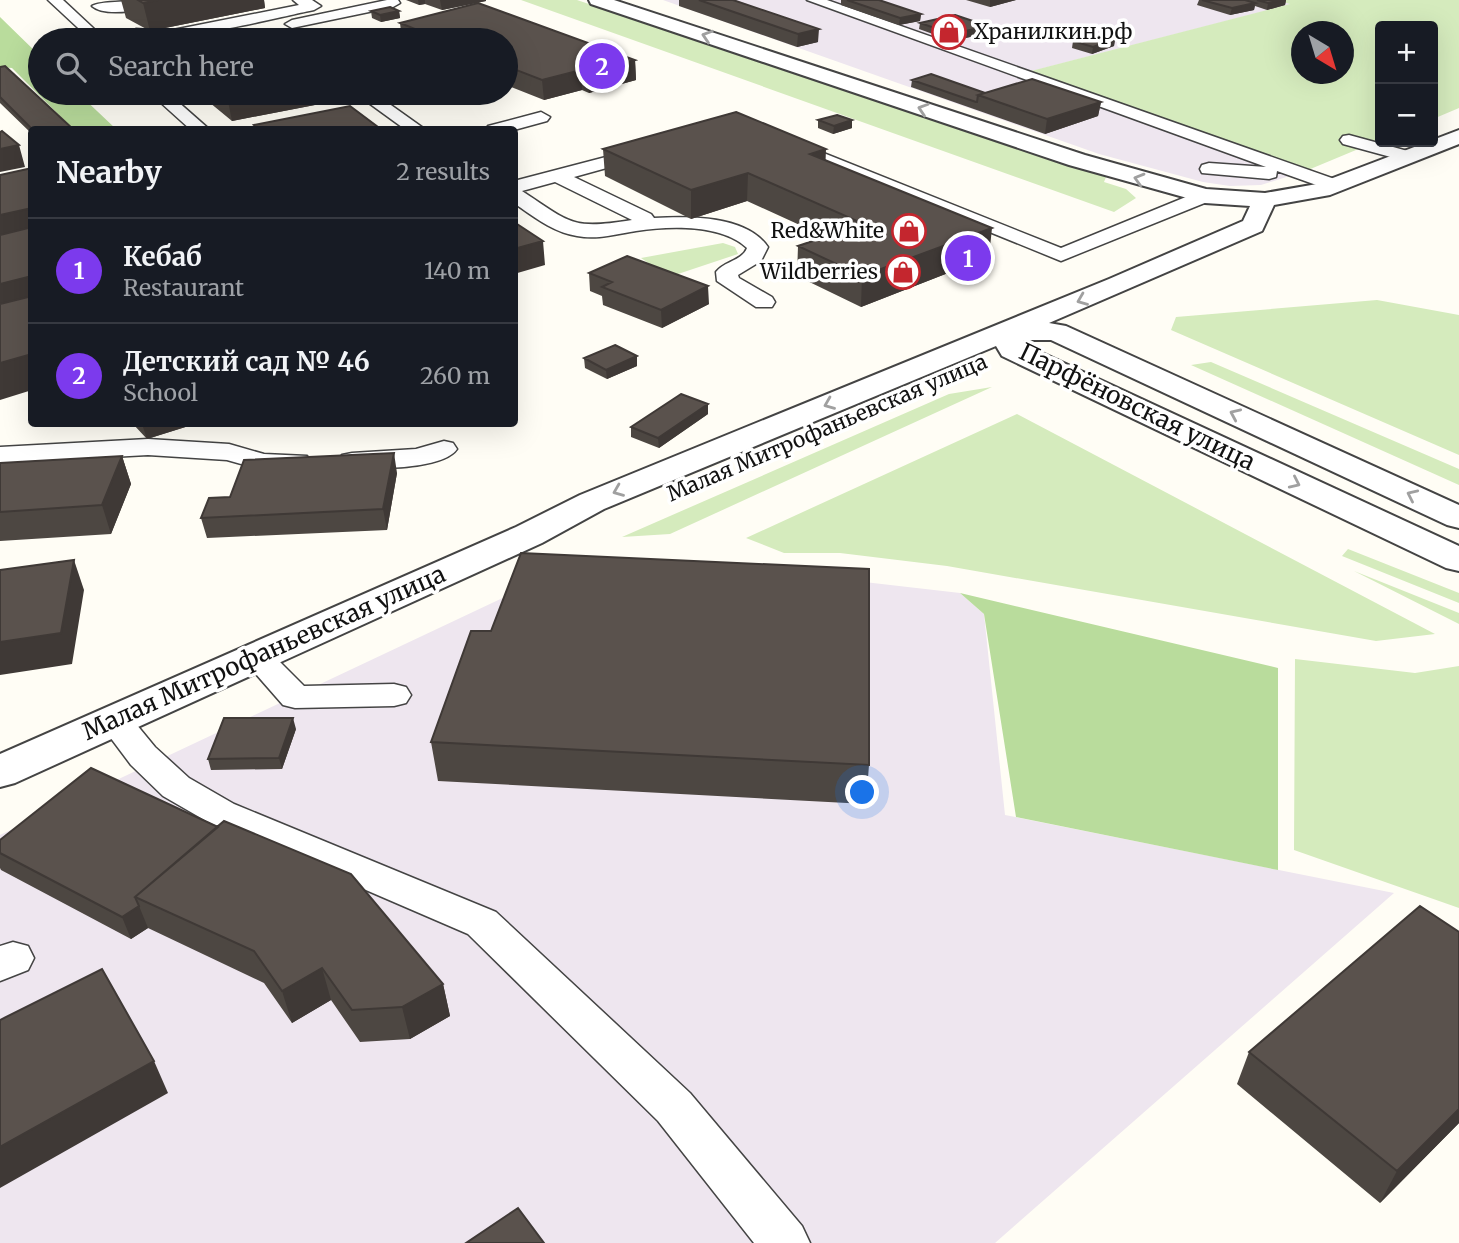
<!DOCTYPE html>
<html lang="en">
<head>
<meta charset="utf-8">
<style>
  :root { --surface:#171b24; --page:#20242c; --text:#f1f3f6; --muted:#9ea1a6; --line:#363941; --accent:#7c3aed }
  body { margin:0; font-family:Merriweather,serif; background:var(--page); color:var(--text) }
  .controls { position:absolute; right:21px; top:21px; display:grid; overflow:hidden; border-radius:7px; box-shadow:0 7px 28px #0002 }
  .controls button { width:63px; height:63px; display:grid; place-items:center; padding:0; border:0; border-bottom:2px solid var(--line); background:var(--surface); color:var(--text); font:35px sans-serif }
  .compass { position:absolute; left:1291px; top:21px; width:63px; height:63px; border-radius:50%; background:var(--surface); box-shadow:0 7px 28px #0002; rotate:142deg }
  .you { position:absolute; left:863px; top:793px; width:24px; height:24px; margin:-18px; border:5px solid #fff; border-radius:50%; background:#1a73e8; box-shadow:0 0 0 10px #1a73e833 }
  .badge { display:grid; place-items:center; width:46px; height:46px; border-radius:50%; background:var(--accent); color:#fff; font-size:23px; font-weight:700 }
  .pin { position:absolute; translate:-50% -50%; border:4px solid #fff; box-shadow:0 2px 7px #0006 }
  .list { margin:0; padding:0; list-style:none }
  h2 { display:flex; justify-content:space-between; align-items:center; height:91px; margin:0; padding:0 28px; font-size:30px }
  h2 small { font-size:23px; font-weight:400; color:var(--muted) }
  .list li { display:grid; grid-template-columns:46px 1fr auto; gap:21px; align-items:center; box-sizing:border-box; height:105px; padding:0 28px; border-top:2px solid var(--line) }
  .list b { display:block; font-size:26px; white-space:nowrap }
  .list p { margin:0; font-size:23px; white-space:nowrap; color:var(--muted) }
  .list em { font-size:23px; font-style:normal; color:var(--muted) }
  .icon { flex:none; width:38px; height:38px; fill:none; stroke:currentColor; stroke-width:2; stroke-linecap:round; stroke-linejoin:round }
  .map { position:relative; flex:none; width:1459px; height:1243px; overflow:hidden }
  .search { position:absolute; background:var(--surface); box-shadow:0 7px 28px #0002; left:28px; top:28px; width:490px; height:77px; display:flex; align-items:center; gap:18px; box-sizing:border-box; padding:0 24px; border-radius:38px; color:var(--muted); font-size:26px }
  .panel { position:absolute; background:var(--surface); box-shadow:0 7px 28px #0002; left:28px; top:126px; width:490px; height:301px; border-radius:7px }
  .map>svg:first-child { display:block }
</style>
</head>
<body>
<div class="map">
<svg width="1459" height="1243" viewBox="0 0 1459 1243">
  <rect width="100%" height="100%" fill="#fffdf5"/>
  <path fill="#eee6ef" d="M663 0H1278L1292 4 1032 71 1308 170 1261 185 1230 186 1203 182 1099 154Z
    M750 569 960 593 984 614 1005 815 1394 893 995 1243H0V835L513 593Z"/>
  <path fill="#d5ebbd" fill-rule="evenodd" d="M521 0H577L1106 177 1104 182 1126 189 1136 198 1114 212Z
    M1277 0H1459V108L1433 119V26H1380V140L1308 170 1031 71 1290 4ZM1302 32H1344V74H1302Z
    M723 243 735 247 738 254 669 277 641 258Z
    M1377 300 1459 315V455L1171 330 1176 317Z
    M1211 362 1459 469V485L1191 365Z
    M992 387 670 534 622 537 949 394Z
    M1017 414 1435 634 1376 641 947 566 840 553H784L746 538Z
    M1348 549 1459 593V603L1342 556Z
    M1354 571 1459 613V624Z
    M1295 659 1415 673 1459 666V908L1294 850Z"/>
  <path fill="#b9dc9c" d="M0 17 40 56V93H78L116 129H73L12 68 0 67Z
    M960 593 1278 668V870L1016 817 984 614Z"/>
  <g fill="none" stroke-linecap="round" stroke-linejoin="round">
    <g stroke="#444" stroke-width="3">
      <path id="service" d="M48 0H63L106 40H91Z
        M142 0H171L169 3C150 8 107 19 92 6 99 1 129 2 142 0Z
        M293 0H312L321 6 314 10C283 16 148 51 129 33L136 29 168 31 299 5Z
        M387 0H398L400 3 393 7 292 28 285 24 292 20Z
        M807 0H827L1343 182 1346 186 1336 192 1277 171 1276 177 1269 179 1202 173 1200 169 1202 165 1209 163 1266 167Z
        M150 93H168L210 130H191Z
        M355 93H374L426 130H406Z
        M541 112 550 117 547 121 514 130H486L488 126Z
        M1349 135 1415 153 1418 157 1409 162 1343 144 1340 140 1343 136Z
        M786 138 1061 248 1198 192H1212L1215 196 1212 200 1061 261 780 147 777 143Z
        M644 147 650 148 653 152 650 156 574 177 651 214 654 218C689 216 746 215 768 247L761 261 738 275 739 278 772 297 775 302 772 307H756L717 281 716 272C724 261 742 261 747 248 721 224 670 226 636 231 616 234 597 240 577 236 553 232 534 217 514 203V181ZM555 182 632 220C571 230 571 223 522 191Z
        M148 439 229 444 264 454 307 456 310 462 307 468 262 470 227 460 148 455 0 463V447Z
        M444 441 453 443 457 449C443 470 376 468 352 469L342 467 339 461 342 455 352 453 416 449Z
        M257 647 268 650 304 686 394 684 406 687 411 695 406 703 394 706 295 708 283 705 241 657 246 650Z
        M115 709 127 713 155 747 189 778 234 804 496 912 690 1093 802 1226 810 1243H754L658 1121 468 934 208 822 163 796 131 765 98 721 103 713Z
        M13 942 28 946 34 958 28 970 0 981V946Z"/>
    </g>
    <g stroke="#444" stroke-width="4">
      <path id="tertiary" d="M589 0H614L1085 155 1206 189 1265 193 1317 184 1459 130V144L1330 195 1274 205 1262 231 1049 323 1066 326 1459 505V528L1447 525 1051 340H1023L1025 345 1459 546V571L1446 568 1002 356 996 346 604 509 542 543 15 783 0 787V754L516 527 580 495 1109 279 1243 221 1250 206 1205 203 1069 165 591 4Z"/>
    </g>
    <use href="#service" fill="#fff" fill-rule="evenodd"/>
    <use href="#tertiary" fill="#fff" fill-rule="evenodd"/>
  </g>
  <path fill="#4d4742" d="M121 0H264L265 8 150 31 126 18Z
    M406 0H486V1L442 10 425 4 419 5Z
    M679 0H733L818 42 797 47 679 6Z
    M841 0H879L921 14 920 21 899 25 841 5Z
    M966 0H1016L990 7Z
    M1199 0H1286L1285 5 1267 10 1255 6 1254 10 1230 15 1197 5Z
    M371 11H399L400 18 381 22 372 18Z
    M400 23 635 60 636 80 589 93 582 90 544 100 506 85V40H402Z
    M920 23 988 26V33L952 41 919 29Z
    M1115 39 1114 46 1092 54 1072 48 1073 41Z
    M0 67 74 130H32V134L0 103Z
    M912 80 985 93 1101 102 1098 116 1045 134 911 87Z
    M198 93H318L320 104 232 121Z
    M818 120H852V128L833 134 818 128Z
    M603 149 826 160 989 257 861 307 797 276 798 246 826 237 747 201 691 219 605 176Z
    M589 273 709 304 662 328 603 305 602 296 590 291Z
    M637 356V366L607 379 585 368 584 358Z
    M708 414 659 448 631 437V427Z
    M133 424H195L147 439Z
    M122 456 131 484 111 534 0 541V463Z
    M397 473 387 530 207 538 201 518 230 497Z
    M296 729 282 769 211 770 208 759Z
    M431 742 869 765 866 804 438 781Z
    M0 840 443 984 450 1016 410 1039 360 1042 331 1000 292 1023 264 983 148 928 131 939 1 870 0 868Z
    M1249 1052 1459 1123 1380 1203 1237 1084Z"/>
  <path fill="#3f3936" d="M158 0H264L265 8 150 31 143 3Z
    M418 0H425V4L419 5Z
    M440 0H486V1L442 10Z
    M990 0H1016L990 7Z
    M1281 0H1286L1285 5 1267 10 1268 3Z
    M1255 3 1254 10 1230 15 1232 8Z
    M399 11 400 18 381 22 380 15Z
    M921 14 920 21 899 25 900 18Z
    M988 26V33L952 41V34Z
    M819 29 818 42 797 47 798 34Z
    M1115 39 1114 46 1092 54 1093 47Z
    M635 60 636 80 589 93 588 73Z
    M581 70 582 90 544 100 542 80Z
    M270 93H318L320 104 232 121 228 101Z
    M1101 102 1098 116 1045 134 1047 119Z
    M852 120V128L833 134 834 126Z
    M19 145 25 167 0 172V149Z
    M826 149 825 176 810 154Z
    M748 173 747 201 691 219V190Z
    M32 208V239L0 247V215Z
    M992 228 989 257 861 307 862 276Z
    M543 241 545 265 514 274V249Z
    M32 276V310L0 318V284Z
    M708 286 709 304 662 328 661 310Z
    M32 354V390L0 400V363Z
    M637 356V366L607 379 606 370Z
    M708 404V414L659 448 658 438Z
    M142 424H195L147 439Z
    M394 453 397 473 387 530 383 509Z
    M122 456 131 484 111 534 102 505Z
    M74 560 84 590 72 664 0 675V642Z
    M293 718 296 729 282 769 279 758Z
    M139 906 148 928 131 939 122 917Z
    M322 968 331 1000 292 1023 282 991Z
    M443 984 450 1016 410 1039 402 1007Z
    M154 1061 168 1093 0 1188V1147Z
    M1459 1109V1123L1380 1203 1397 1171Z"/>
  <path fill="#5a524d" stroke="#3f3936" stroke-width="2" d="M138 0H158L143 3Z
    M699 0H733L819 29 798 34Z
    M847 0H879L921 14 900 18Z
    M1202 0H1245L1255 3 1232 8Z
    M1257 0H1281L1268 3Z
    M478 3 635 60 588 73 581 70 542 80 506 66V40H442L400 23Z
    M390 7 399 11 380 15 371 11Z
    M955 15 988 26 952 34 920 23Z
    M1095 34 1115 39 1093 47 1073 41Z
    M5 66 74 130H33L0 97V67Z
    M931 74 985 93 978 95 977 102H976L912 80Z
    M1032 79 1101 102 1047 119 978 95Z
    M218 93H270L228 101Z
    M350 106 382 130H260L254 125Z
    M736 112 826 149 810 154 992 228 862 276 798 246 864 224 748 173 691 190 603 149Z
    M837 115 852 120 834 126 818 120Z
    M2 131 19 145 0 149V132Z
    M32 168V208L0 215V175Z
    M514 222 543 241 514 249Z
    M32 227V276L0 284V235Z
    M627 256 708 286 661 310 602 287 612 282 589 273Z
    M32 296V354L0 363V304Z
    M615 345 637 356 606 370 584 358Z
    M681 394 708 404 658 438 631 427Z
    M394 453 383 509 201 518 209 498 230 497 244 460Z
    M122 456 102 505 0 512V463Z
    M521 553 869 569V765L431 742 471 631H491Z
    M74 560 61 633 0 642V570Z
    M224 718H293L279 758 208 759Z
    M91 768 218 827 135 897 139 906 122 917 0 853V840Z
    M224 821 351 874 443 984 402 1007 352 1010 322 968 282 991 254 951 135 897Z
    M1420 906 1459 932V1109L1397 1171 1249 1052Z
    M102 969 154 1061 0 1147V1020Z
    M518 1208 544 1243H466Z"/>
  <defs><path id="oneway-chevron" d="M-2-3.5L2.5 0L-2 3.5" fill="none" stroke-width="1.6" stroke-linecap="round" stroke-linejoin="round" transform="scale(1.75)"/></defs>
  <g stroke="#a0a0a0">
    <use href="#oneway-chevron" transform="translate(707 36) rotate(-162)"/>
    <use href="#oneway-chevron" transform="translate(923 109) rotate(-162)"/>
    <use href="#oneway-chevron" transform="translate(1139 179) rotate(-164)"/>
    <use href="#oneway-chevron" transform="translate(1082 300) rotate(158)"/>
    <use href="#oneway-chevron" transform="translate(829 404) rotate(158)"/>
    <use href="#oneway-chevron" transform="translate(1235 414) rotate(-156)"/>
    <use href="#oneway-chevron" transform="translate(1295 483) rotate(25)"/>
    <use href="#oneway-chevron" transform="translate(618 491) rotate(158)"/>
    <use href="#oneway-chevron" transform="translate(1412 495) rotate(-155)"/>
  </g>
  <defs>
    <g id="shop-ring" transform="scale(1.75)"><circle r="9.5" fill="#fff" stroke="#c4262e" stroke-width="1.5"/><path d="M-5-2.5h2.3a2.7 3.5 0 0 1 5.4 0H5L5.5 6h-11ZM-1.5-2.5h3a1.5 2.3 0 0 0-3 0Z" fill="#c4262e"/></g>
  </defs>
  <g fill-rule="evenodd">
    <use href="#shop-ring" x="949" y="32"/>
    <use href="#shop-ring" x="909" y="231"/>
    <use href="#shop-ring" x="903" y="272"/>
  </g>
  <g text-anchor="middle" stroke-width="7" stroke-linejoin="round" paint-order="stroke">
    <g font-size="21" fill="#111" stroke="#fff" text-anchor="end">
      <text x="974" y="39" text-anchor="start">Хранилкин.рф</text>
      <text x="884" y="238">Red&amp;White</text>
      <text x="878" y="279">Wildberries</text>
    </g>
    <g font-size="21" fill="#111" stroke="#fff">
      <text transform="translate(827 428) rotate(-23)" y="7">Малая Митрофаньевская улица</text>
    </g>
    <g font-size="24" fill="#111" stroke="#fff">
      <text transform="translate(1137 407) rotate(26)" y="8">Парфёновская улица</text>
      <text transform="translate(264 653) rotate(-24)" y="8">Малая Митрофаньевская улица</text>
    </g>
  </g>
</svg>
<div class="controls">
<button>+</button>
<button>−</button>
</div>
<svg class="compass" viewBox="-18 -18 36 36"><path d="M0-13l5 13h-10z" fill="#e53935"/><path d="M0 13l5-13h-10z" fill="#9ea1a6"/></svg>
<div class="you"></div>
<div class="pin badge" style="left:968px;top:258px">1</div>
<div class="pin badge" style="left:602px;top:66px">2</div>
<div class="search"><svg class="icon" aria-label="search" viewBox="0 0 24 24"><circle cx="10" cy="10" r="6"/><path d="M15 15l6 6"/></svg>Search here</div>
<section class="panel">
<h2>Nearby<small>2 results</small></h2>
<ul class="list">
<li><span class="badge">1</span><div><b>Кебаб</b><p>Restaurant</p></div><em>140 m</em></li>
<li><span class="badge">2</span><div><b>Детский сад № 46</b><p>School</p></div><em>260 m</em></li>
</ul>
</section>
</div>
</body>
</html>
